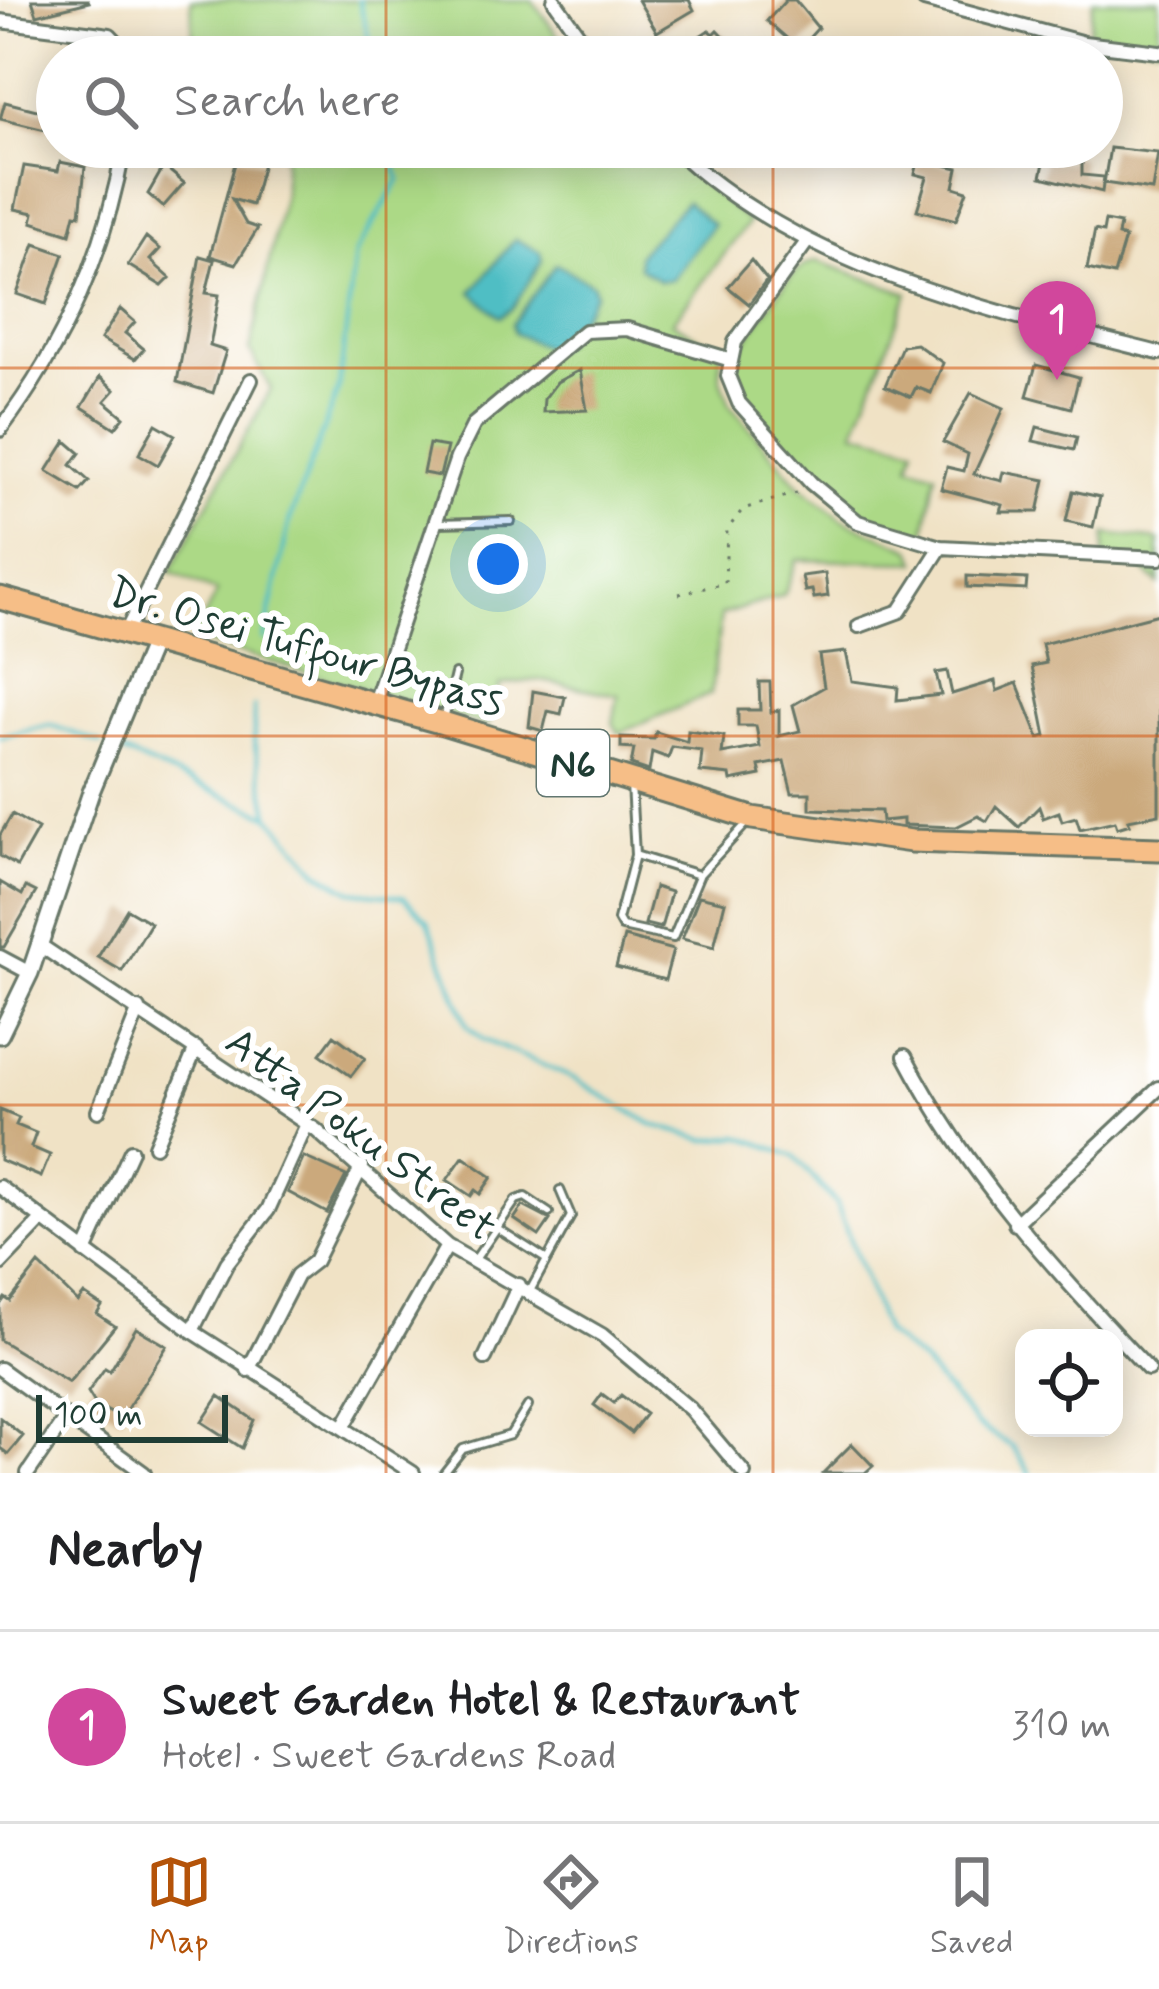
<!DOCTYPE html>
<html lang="en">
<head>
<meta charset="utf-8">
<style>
  :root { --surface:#fff; --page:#f2f2f2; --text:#202124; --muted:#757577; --line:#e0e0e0; --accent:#b45309 }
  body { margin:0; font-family:Mynerve,sans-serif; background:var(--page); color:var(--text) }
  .controls { position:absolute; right:36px; bottom:36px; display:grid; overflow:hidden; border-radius:24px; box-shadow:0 6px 30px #0003 }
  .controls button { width:108px; height:108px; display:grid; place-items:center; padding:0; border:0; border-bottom:3px solid var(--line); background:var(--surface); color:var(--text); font:60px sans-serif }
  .scale { position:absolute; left:36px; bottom:30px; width:192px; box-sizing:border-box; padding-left:12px; border:6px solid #1f3d34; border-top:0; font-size:33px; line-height:42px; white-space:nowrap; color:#1f3d34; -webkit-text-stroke:9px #fff; paint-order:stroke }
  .you { position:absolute; left:498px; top:564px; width:42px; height:42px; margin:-30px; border:9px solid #fff; border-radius:50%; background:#1a73e8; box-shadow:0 0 0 18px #1a73e833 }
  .badge { display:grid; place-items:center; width:78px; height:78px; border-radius:50%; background:var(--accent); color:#fff; font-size:39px; font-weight:700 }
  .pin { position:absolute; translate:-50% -99px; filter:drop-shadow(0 3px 6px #0008) }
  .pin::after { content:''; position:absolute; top:63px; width:42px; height:36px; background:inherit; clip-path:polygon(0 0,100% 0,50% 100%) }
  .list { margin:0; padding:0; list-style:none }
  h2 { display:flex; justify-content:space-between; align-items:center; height:156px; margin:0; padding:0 48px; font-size:51px }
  h2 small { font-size:39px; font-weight:400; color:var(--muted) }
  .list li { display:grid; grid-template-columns:78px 1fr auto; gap:36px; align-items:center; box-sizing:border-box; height:192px; padding:0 48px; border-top:3px solid var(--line) }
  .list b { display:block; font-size:45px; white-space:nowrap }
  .list p { margin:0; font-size:39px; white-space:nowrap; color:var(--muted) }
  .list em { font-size:39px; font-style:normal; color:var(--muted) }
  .icon { flex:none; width:66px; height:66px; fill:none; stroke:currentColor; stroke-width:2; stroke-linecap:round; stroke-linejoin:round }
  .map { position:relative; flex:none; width:1159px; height:1473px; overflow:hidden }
  .search { position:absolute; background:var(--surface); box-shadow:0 6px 30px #0003; left:36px; right:36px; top:36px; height:132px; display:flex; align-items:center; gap:30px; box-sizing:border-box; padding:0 42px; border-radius:66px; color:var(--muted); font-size:45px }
  .sheet { height:348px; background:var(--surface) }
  nav { display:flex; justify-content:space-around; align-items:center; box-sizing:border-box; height:168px; border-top:3px solid var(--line); background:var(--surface); font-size:33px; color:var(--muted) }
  nav a { display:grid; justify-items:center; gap:6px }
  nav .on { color:var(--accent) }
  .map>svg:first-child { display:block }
</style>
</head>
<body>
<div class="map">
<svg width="1159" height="1473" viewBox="0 0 1159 1473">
  <rect width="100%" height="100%" fill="#fff"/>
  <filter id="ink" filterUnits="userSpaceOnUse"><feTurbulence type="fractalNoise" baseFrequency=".00833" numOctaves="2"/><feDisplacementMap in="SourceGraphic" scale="24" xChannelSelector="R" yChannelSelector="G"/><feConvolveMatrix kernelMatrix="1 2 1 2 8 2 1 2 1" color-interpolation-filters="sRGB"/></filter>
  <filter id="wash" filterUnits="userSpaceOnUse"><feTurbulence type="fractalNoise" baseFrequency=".004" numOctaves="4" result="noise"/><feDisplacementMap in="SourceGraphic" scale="48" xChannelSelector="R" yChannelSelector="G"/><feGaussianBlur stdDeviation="2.7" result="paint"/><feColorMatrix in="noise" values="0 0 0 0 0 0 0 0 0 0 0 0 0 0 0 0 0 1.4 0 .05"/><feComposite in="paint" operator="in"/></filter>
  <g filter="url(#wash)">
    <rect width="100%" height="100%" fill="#f0e2c5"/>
    <path fill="#acd986" stroke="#668b5d" stroke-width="3" d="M191 0H532L573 57H194Z
      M1093 0H1159V46L1089 35Z
      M284 147H660L749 222 672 322 721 349 720 376 730 405 799 485 843 520 912 549 917 562 797 560 784 595 721 615 711 694 619 733 613 723 618 695 537 680 500 685 488 726 193 639 217 592 170 572 271 389 250 351 284 193Z
      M817 261 908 293 855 431 915 447 910 465 936 473 924 538C906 532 879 528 863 517 833 495 744 419 734 386 727 362 753 330 766 311 778 294 795 264 817 261Z
      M1106 534 1159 540V584L1135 563H1103Z"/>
    <path fill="#50bec4" stroke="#387e7c" stroke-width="3" d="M686 201 713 225 672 279 660 281 639 267 638 255Z
      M515 239 540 252 542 260 513 308 500 317 472 292Z
      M556 264 593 285 595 294 563 343 551 350 514 333 512 324Z"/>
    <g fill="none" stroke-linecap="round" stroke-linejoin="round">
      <path stroke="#50bec4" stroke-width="4.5" d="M359 0 374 57
        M264 640 290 519 339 387 355 254 400 179 388 147
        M254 707V742L269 813
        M0 737 50 725 101 743
        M124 753 270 816 320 873 351 891 404 897 428 921 467 1026 482 1039 575 1079 653 1125 707 1140 740 1136 794 1156 837 1205 885 1333 923 1363 977 1425 1013 1447 1030 1473"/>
    </g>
    <g id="blocks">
      <path fill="#cba97b" d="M32 0H88L89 2 37 15Z
        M638 0H689L694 10 657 32Z
        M786 0H795L818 28 799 49 767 21Z
        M709 30 714 34 718 30 739 52 734 57H681L692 46 689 43Z
        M5 102 49 113 45 130 0 119Z
        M1110 148 1158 153 1152 190 1104 183Z
        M237 156 263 163 252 205 232 199 246 224 258 228 236 264 210 256Z
        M1071 156 1082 159V175L1104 177 1102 192 1041 177 1045 158 1069 163Z
        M919 159 958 168 954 187 967 191 956 220 917 210 927 177 915 174Z
        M60 162 85 167 80 215 75 214 70 234 32 222 34 213 15 209 24 166 58 171Z
        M164 166 184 183 163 207 148 194Z
        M1105 221 1120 224 1118 236 1125 238 1114 275 1087 269 1095 230 1103 232Z
        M146 237 160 249 150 260 170 278 162 286 128 265Z
        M35 244 64 254 46 304 17 294Z
        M200 256 214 260 206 293 219 295 210 346 226 351 213 393 177 382Z
        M751 260 767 280 749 304 728 287Z
        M120 309 135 322 125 333 144 349 135 359 101 339Z
        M916 344 943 363 931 393 916 387 911 397 885 386 902 346Z
        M1036 365 1079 377 1071 408 1027 396Z
        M580 370 587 410 543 412 544 399 557 382Z
        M100 377 115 390 105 401 124 417 115 428 82 407Z
        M971 393 1004 408 974 474 1002 481 1004 472 1045 480 1038 512H1001L1003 505 941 489 947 467 964 471 968 454 943 442Z
        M156 424 175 435 158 465 139 454Z
        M1037 427 1077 437 1074 450 1033 441Z
        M66 441 80 453 71 465 89 481 80 491 47 471Z
        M429 444 447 447 440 476 423 473Z
        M1073 491 1100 497 1093 527 1066 521Z
        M825 573 828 596 814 598 812 590 805 591 802 576Z
        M967 576 1027 579 1026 590 967 587Z
        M1159 614V814L1128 820 1130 824 1117 828 1115 821 1080 829 1076 817 1062 821 1059 812 1043 818 1039 807 1019 827 996 806 987 821 978 816 956 827 903 825V819L882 821 881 811 810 809V793H792L784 761 759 766 761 775 731 781 730 775 700 772 702 751 672 747 668 758 652 752 649 771 631 765 634 749 621 748V738L654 739 656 732 687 742 688 731 724 736 722 754 760 747 756 726H738V710H760L759 682H770L771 712 779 710V736L800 731 793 705 824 687 819 655 846 652 852 681 898 687 897 700 941 695 936 673 947 671 952 694 995 681 997 691 1017 683 1039 738 1046 736 1032 666 1046 663 1042 644Z
        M533 691 565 697 561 714 548 711 543 731 529 727Z
        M12 814 38 829 17 866 0 856V835Z
        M0 882 22 895 26 887 36 892 4 947H0Z
        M655 887 671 892 661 928 645 924Z
        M699 896 725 902 714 947 682 939Z
        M127 909 151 923 122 971 98 957Z
        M624 937 673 950 665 980 616 967Z
        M334 1035 365 1058 351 1076 320 1054Z
        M0 1110 19 1118 16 1125 36 1133 31 1147 50 1155 41 1177 0 1160Z
        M304 1157 346 1176 327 1213 288 1192Z
        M463 1157 492 1177 480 1194 475 1190 471 1196 447 1180Z
        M523 1206 550 1220 539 1236 514 1219Z
        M39 1264 78 1302 84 1294 102 1306 97 1314 115 1326 69 1382 0 1340V1305L5 1298 10 1301Z
        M136 1328 167 1346 121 1418 96 1405 88 1392 105 1368 110 1371Z
        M602 1394 614 1403 621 1395 646 1414 631 1433 594 1405Z
        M219 1396 254 1420 242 1448 202 1422Z
        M0 1418 23 1436 8 1454 0 1448Z
        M852 1444 873 1466 865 1473H823Z"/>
    </g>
  </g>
  <g filter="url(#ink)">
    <use href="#blocks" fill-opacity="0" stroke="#687767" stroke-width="3"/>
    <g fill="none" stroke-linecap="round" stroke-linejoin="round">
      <g stroke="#687767" stroke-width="12">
        <path id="service" d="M438 523 511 521
          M444 719 455 674
          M631 784 635 855 699 875 747 823
          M635 855 618 920 622 927 673 938 699 876
          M497 1228 547 1260
          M474 1261 516 1200 525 1197 549 1213
          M530 1291 571 1216 560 1190
          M444 1473 463 1449 510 1435 528 1406"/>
      </g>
      <g stroke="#687767" stroke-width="18">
        <path id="minor" d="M554 0 594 57
          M924 0 1084 43 1159 52
          M0 21 110 35 131 57
          M673 147C802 270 991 311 1159 353
          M806 243 735 342 728 376 739 403 811 483 858 522 941 547 1159 558
          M0 430C65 344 105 253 124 147
          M859 626 900 611 941 547
          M126 632 251 380
          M374 705 457 458 474 424 585 331 627 329 728 359
          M41 946 316 1130 447 1246 602 1335 690 1409 744 1473
          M0 957 30 973
          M905 1056C968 1176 1056 1272 1148 1369
          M98 1111 139 1009
          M155 1146 196 1048
          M0 1187 192 1331 413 1473
          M1015 1224 1159 1088
          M85 1252 131 1151
          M0 1264 42 1220
          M192 1331 227 1263 268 1210 307 1124
          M485 1358 519 1285
          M0 1369 144 1473
          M248 1370 297 1275 315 1261 362 1166
          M344 1426 447 1246
          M28 1473 65 1419"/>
      </g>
      <g stroke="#687767" stroke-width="21">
        <path id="tertiary" d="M0 1035 30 973 91 792 154 640"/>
      </g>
      <g stroke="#687767" stroke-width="27">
        <path id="trunk" d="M0 598 443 723 752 818 911 841 1159 849"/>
      </g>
      <path stroke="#687767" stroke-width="3" stroke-dasharray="3 9" stroke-linecap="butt" d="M679 594 725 583 727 530 743 509 800 492"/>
      <use href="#service" stroke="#fff" stroke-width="6"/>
      <use href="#minor" stroke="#fff" stroke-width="12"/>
      <use href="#tertiary" stroke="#fff" stroke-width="15"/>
      <use href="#trunk" stroke="#f6be87" stroke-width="21"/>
    </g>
  </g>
  <path fill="none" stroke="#d45610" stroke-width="3" stroke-opacity="0.55" d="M386 0V57M773 0V57M386 147V1473M773 147V1473M0 368H1159M0 736H1159M0 1105H1159"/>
  <g text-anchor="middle" stroke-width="12" stroke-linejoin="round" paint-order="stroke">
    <rect fill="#fff" stroke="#627771" stroke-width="3" x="537" y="730" width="72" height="66" rx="9"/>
    <g font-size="39" font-weight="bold" fill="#1f3d34">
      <text x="573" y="777">N6</text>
    </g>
    <g font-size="42" fill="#1f3d34" stroke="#fff">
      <text transform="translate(307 645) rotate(16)" y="15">Dr. Osei Tuffour Bypass</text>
      <text transform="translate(362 1133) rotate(37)" y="15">Atta Poku Street</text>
    </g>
  </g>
</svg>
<div class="controls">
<button><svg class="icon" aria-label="locate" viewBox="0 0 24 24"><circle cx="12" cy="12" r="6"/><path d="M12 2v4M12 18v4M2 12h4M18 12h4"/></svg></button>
</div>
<div class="scale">100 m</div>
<div class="you"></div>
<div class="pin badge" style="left:1057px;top:380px;background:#d1479c">1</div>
<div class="search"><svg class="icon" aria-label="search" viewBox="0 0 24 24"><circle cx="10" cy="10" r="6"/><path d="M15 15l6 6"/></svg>Search here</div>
</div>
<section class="sheet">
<h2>Nearby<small></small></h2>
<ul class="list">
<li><span class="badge" style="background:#d1479c">1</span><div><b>Sweet Garden Hotel &amp; Restaurant</b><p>Hotel · Sweet Gardens Road</p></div><em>310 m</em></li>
</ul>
</section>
<nav>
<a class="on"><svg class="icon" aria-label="map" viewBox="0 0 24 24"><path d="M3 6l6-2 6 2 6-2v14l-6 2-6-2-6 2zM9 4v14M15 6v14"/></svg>Map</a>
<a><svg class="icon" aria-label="directions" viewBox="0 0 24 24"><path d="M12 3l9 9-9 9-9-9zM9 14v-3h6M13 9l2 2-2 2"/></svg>Directions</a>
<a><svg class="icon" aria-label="saved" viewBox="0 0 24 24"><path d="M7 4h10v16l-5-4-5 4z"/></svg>Saved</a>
</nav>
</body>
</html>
